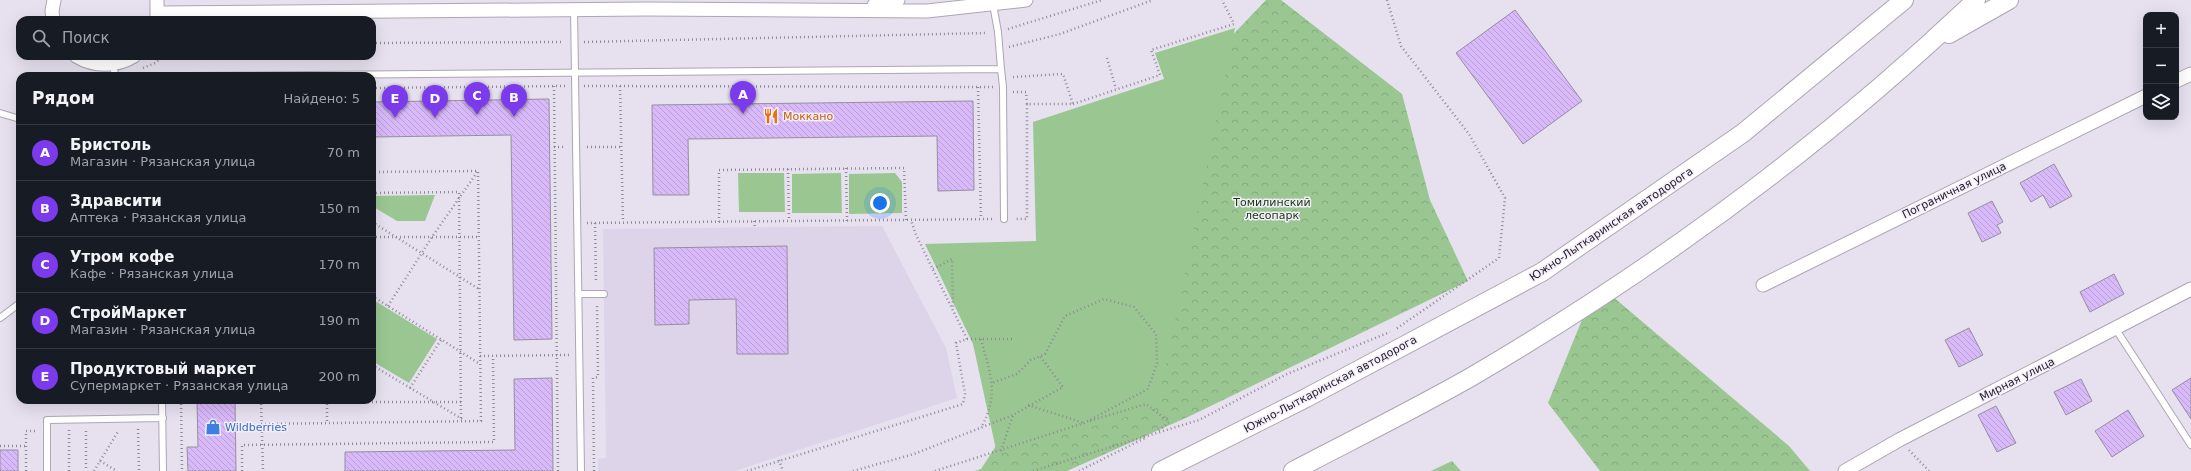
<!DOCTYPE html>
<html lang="ru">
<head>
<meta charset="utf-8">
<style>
  :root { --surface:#171b24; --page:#20242c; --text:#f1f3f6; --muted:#9ea1a6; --line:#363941; --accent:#7c3aed }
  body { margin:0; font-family:"DejaVu Sans",sans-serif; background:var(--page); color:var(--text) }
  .controls { position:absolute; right:12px; top:12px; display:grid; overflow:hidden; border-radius:8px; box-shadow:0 4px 16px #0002 }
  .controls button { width:36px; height:36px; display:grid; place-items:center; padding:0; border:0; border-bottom:1px solid var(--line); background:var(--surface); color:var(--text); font:20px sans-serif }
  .you { position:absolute; left:880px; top:203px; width:14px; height:14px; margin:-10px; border:3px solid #fff; border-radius:50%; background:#1a73e8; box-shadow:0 0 0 6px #1a73e833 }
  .badge { display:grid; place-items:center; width:26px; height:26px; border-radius:50%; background:var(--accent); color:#fff; font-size:13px; font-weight:700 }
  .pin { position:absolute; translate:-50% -33px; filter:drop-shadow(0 1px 2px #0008) }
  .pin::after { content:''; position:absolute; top:21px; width:14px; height:12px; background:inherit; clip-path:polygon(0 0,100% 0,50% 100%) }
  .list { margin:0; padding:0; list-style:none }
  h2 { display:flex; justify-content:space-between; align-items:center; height:52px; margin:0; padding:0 16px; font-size:17px }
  h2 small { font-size:13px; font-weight:400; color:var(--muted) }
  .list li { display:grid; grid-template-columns:26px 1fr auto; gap:12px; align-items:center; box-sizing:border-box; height:56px; padding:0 16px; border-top:1px solid var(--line) }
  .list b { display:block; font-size:15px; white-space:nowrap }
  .list p { margin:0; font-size:13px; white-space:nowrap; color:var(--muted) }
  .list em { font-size:13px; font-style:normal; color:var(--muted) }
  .icon { flex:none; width:22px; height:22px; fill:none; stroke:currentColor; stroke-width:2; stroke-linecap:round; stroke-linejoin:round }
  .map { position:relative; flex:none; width:2191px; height:471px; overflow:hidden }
  .search { position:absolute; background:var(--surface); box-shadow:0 4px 16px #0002; left:16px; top:16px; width:360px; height:44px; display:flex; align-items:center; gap:10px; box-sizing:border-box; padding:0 14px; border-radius:12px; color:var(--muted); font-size:15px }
  .panel { position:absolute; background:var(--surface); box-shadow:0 4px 16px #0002; left:16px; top:72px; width:360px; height:332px; border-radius:12px }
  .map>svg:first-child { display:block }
</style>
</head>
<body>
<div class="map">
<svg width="2191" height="471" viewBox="0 0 2191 471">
  <defs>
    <pattern id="forest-crowns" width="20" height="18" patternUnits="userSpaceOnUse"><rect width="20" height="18" fill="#9ac791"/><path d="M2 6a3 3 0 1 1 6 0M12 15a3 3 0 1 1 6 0" fill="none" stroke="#84aa7d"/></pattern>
    <pattern id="building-back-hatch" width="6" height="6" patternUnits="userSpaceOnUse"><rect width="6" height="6" fill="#d8b9fa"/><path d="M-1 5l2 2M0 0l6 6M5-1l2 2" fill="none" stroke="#b99fd6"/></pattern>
  </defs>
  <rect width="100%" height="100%" fill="#e6e0ef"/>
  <path fill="#ded4ea" d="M882 226 946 348 957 398 735 471H598V459L606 458 603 229Z"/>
  <path fill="url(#forest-crowns)" d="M1266 0H1281L1402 94 1430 200 1468 281 1190 416 1067 471H975L981 469 1051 360 1184 86Z
    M1612 296 1789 446 1810 471H1600L1548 403 1586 310Z
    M1452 461 1461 471H1431Z"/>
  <path fill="#9ac791" d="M1235 28 1157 408 997 454 973 344 925 244 1036 241 1033 122 1164 79 1155 53Z
    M738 173H784L785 212H739Z
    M841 173 842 213H792V174Z
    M895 173 902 182V213L849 214V174Z
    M435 195 425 221H397L372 206V196Z
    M372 299 437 339 409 383 372 361Z"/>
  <path fill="url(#building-back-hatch)" stroke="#958f9d" d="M1515 10 1582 101 1523 144 1456 53Z
    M549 99 552 339 514 340 511 135 372 137V102Z
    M973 101 974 190 938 191 937 136 688 139 689 195H653L652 105Z
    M2054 164 2072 196 2050 208 2043 195 2031 202 2020 183Z
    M1992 201 2003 222 1997 225 2001 233 1982 242 1968 213Z
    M787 246 788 354H737L736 299 689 300V324L655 325 654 248Z
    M2114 274 2124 294 2090 312 2080 292Z
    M1969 328 1983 355 1959 367 1945 340Z
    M552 378 553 471H345V452L515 450 514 379Z
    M2191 378V419L2172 390Z
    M2081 379 2092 401 2066 415 2054 392Z
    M197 400H235L236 471H188L187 447H198Z
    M1996 406 2016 443 1997 452 1978 415Z
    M2128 410 2144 436 2112 457 2095 431Z
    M0 450H18V471H0Z"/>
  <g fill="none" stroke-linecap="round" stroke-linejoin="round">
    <g stroke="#aca6b4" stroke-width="8">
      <path id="service" d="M993 4 998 32 1001 69
        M574 9 581 471
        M112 65 116 76
        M186 76 1001 69 1003 87 1004 219
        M0 113 20 119
        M578 294H604
        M0 318 20 303
        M2115 328 2191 445
        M162 400 163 471
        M47 471V420L163 418"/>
    </g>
    <g stroke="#aca6b4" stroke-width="15">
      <path id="minor" d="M157 0V20
        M874 5 898 0
        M158 13 647 9 927 11 1026 0
        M53 20 52 11 54 0
        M76 56C94 67 116 67 134 56
        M2176 81 2191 74
        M1763 285 2146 96
        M1845 471 1899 440 2191 289"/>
    </g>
    <g stroke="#aca6b4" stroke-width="20">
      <path id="secondary" d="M1949 34 2009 0
        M1161 471 1306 398 1542 272 1743 133 1904 0
        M1293 471C1352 440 1413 410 1471 377 1652 271 1824 145 1976 0"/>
    </g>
    <path stroke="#8f8b95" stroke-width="2.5" stroke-dasharray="1 3" stroke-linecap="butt" d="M1387 0 1401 46 1469 134 1505 198 1499 258 1396 329
      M1008 29 1102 0
      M584 42 987 33
      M372 43 563 42
      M1009 47 1060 34 1153 0
      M1107 58 1116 89
      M143 68 155 63 164 56
      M1013 77 1063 74 1073 104H1027V219H1015
      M554 86 558 471
      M584 86 993 87
      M620 86 623 222
      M978 87 981 219
      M372 88 565 86
      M1013 92H1026L1027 104
      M1073 104 1160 75 1151 50 1234 24 1222 0
      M554 147H566
      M587 147H621
      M846 168 847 221
      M788 169 789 221
      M372 193 459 192 461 418
      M754 221 755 227
      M372 222 479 289
      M719 222V170L904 168 906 220
      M587 223 994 219
      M595 223 596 283
      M372 237H479
      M933 269 952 259 953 309
      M372 296 480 364
      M388 306 432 237 478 171
      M967 339H1013
      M981 339C990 374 1000 393 981 428
      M480 356 570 355
      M372 365 462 419
      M410 388 441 340
      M181 400 182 471
      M261 400 263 471
      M282 400V402H461
      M327 400V423
      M1028 405 1084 423
      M1090 421 1146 404 1169 422 1157 432
      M261 424 481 421 478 171 372 172
      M138 429 139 471
      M69 430V471
      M86 431V471
      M0 446H26
      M1909 450 1929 471
      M1001 451 1013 415 1063 387 1040 356
      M779 460 783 471
      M100 461 117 471
      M26 471V431H38
      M94 471 119 430
      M242 471V445L494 442 493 356
      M594 471 593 378 598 377 597 304
      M747 471 963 404 965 394 956 343 967 339 916 235 911 220
      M853 471 914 454 1013 415
      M935 471 1084 423 1148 389 1157 363 1156 334 1134 307 1104 299 1065 316 1045 354 1031 360 1017 374 992 383
      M1033 471 1199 420 1287 374 1390 332
      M1079 471 1147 437"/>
    <use href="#service" stroke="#fff" stroke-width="6"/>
    <use href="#minor" stroke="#fff" stroke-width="13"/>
    <use href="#secondary" stroke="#fff" stroke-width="18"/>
  </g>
  <defs>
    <g id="restaurant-bare" transform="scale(1.2)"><path d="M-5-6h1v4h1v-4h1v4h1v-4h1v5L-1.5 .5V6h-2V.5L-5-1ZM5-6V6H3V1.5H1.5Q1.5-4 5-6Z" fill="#e8710a" stroke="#f4edfc" stroke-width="2.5" paint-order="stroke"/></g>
    <g id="shop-bare" transform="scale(1.2)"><path d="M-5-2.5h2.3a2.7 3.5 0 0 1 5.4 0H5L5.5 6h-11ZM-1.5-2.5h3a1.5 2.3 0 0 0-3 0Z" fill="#3f7fe0" stroke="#f4edfc" stroke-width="2.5" paint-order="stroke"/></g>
  </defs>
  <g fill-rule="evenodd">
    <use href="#restaurant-bare" x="771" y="116"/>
    <use href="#shop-bare" x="213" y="427"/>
  </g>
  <g text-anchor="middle" stroke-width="3" stroke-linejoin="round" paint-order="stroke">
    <g font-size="11" fill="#c56008" stroke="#f4edfc" text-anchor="start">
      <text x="783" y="120">Моккано</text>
    </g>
    <g font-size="11" fill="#201e23" stroke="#f4edfc">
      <text transform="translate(1954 190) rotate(-26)" y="4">Пограничная улица</text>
      <text transform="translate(1611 224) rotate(-34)" y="4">Южно-Лыткаринская автодорога</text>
      <text transform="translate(2017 379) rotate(-27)" y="4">Мирная улица</text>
      <text transform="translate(1330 384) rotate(-28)" y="4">Южно-Лыткаринская автодорога</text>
    </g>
    <g font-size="11" fill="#103806" stroke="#f4edfc">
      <text x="1272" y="206">Томилинский<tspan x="1272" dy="13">лесопарк</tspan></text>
    </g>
    <g font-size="11" fill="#366cbe" stroke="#f4edfc" text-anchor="start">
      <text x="225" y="431">Wildberries</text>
    </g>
  </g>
</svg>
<div class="controls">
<button>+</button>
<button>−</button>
<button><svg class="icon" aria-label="layers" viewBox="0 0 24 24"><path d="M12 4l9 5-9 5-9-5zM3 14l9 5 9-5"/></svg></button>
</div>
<div class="you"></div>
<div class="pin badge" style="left:743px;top:114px">A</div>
<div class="pin badge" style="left:514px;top:117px">B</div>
<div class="pin badge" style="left:477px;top:115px">C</div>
<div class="pin badge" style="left:435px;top:118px">D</div>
<div class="pin badge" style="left:395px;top:118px">E</div>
<div class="search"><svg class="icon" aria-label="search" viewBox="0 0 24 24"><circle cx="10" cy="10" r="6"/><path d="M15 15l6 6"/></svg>Поиск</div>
<section class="panel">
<h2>Рядом<small>Найдено: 5</small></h2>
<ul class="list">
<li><span class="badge">A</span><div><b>Бристоль</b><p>Магазин · Рязанская улица</p></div><em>70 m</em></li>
<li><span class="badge">B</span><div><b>Здравсити</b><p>Аптека · Рязанская улица</p></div><em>150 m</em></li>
<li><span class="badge">C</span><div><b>Утром кофе</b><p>Кафе · Рязанская улица</p></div><em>170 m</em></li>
<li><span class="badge">D</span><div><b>СтройМаркет</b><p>Магазин · Рязанская улица</p></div><em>190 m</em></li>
<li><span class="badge">E</span><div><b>Продуктовый маркет</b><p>Супермаркет · Рязанская улица</p></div><em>200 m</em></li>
</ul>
</section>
</div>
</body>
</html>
